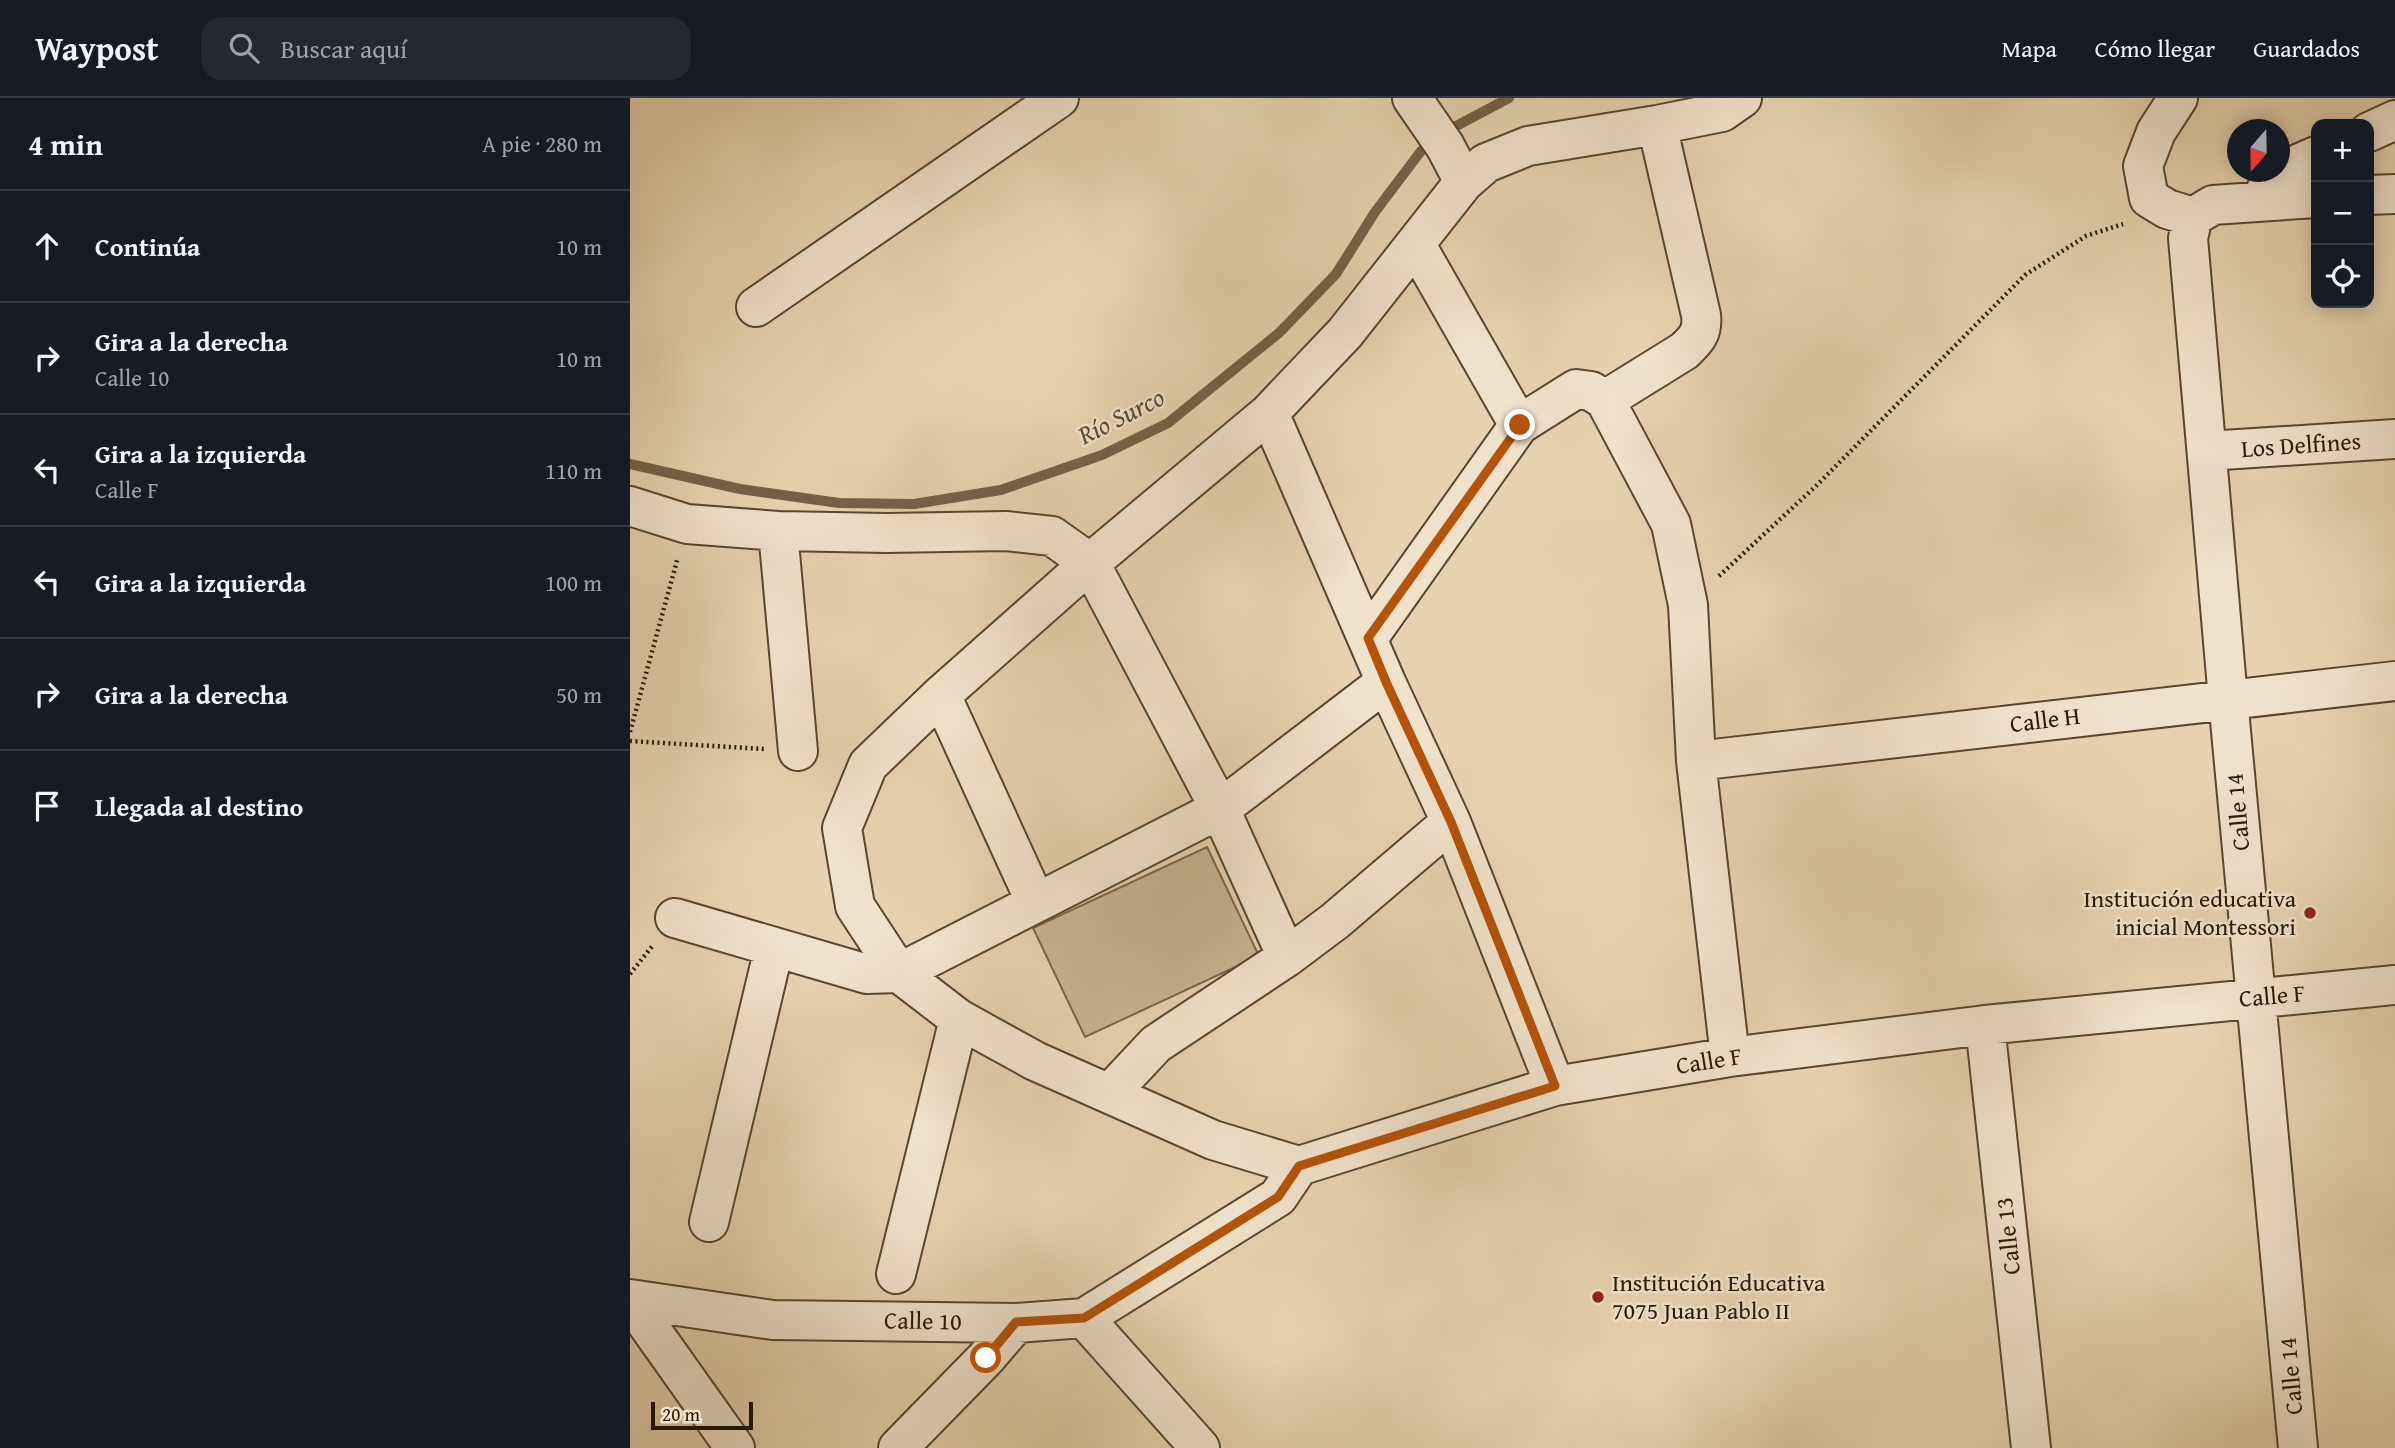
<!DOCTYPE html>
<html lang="es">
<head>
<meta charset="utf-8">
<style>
  :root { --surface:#171b24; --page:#242831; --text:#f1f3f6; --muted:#9ea1a6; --line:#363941 }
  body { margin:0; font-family:"Gentium Book Plus",serif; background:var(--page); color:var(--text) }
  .controls { position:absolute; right:21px; top:21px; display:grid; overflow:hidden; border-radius:14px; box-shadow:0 4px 18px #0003 }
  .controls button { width:63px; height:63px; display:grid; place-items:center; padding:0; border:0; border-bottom:2px solid var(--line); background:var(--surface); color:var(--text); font:35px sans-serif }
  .compass { position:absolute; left:1597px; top:21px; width:63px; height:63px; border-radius:50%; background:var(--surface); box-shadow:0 4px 18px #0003; rotate:200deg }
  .scale { position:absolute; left:21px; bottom:18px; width:102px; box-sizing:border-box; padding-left:7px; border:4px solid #291903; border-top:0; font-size:19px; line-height:24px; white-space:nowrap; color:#291903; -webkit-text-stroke:5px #efe2ca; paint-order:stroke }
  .stop { position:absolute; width:21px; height:21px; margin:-16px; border:5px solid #b45309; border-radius:50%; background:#fff }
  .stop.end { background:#b45309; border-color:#fff; box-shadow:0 2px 7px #0008 }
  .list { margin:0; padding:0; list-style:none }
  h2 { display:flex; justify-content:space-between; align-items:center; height:91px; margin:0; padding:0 28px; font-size:30px }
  h2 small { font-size:23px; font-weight:400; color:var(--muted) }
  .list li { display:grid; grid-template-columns:46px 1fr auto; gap:21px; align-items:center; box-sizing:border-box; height:112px; padding:0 28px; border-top:2px solid var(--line) }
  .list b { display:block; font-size:26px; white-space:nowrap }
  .list p { margin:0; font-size:23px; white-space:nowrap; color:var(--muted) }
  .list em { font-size:23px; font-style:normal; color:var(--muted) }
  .icon { flex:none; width:38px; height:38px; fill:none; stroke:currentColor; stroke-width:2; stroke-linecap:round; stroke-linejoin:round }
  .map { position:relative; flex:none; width:1765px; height:1350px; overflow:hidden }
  header { display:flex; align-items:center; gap:42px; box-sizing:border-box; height:98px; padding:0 35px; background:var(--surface); border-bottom:2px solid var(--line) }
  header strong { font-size:33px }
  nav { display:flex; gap:38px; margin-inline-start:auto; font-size:24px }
  .search { width:490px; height:63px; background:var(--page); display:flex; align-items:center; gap:18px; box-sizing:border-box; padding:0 24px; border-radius:21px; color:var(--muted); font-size:26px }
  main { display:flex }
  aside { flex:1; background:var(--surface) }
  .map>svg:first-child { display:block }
</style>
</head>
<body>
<header>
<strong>Waypost</strong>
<div class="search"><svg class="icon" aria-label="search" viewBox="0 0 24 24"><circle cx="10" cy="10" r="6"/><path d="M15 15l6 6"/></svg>Buscar aquí</div>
<nav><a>Mapa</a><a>Cómo llegar</a><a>Guardados</a></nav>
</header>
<main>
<aside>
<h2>4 min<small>A pie · 280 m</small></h2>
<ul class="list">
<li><svg class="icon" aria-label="ahead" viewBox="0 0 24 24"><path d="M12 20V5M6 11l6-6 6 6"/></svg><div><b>Continúa</b></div><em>10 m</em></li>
<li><svg class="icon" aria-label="right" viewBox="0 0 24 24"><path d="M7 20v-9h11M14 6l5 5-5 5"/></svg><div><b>Gira a la derecha</b><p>Calle 10</p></div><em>10 m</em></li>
<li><svg class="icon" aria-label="left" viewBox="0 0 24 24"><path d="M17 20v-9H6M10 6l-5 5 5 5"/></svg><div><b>Gira a la izquierda</b><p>Calle F</p></div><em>110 m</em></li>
<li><svg class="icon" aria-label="left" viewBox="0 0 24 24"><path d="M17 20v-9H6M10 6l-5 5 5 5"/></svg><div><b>Gira a la izquierda</b></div><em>100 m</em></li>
<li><svg class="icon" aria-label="right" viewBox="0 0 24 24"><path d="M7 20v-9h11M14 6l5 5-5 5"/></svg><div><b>Gira a la derecha</b></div><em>50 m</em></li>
<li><svg class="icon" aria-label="arrive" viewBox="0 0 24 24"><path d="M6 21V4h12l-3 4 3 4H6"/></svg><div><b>Llegada al destino</b></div></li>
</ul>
</aside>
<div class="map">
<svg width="1765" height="1350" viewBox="0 0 1765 1350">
  <rect width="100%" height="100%" fill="#e6d2ae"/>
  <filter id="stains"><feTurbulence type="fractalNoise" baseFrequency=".00286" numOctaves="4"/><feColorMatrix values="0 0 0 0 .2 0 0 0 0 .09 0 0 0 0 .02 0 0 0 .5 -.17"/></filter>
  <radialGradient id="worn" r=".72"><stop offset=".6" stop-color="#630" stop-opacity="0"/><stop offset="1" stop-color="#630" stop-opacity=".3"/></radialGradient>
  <path fill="#c6b391" stroke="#78664a" stroke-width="2" d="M577 749 629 858 455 939 403 830Z"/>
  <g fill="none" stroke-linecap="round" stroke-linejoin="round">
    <path stroke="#746247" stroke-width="10" d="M0 366 110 391 209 405 284 406 371 392 472 357 538 325 649 235 706 176 745 114 791 53 813 35 879 0"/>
    <g stroke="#58472e" stroke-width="42">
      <path id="minor" d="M782 0 815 48 834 84
        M1548 0 1526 34 1513 68 1519 100 1537 111 1563 119 1583 107 1686 100
        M1739 34 1765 22
        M1739 97 1765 96
        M1631 102C1644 73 1659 70 1686 58
        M1563 119 1558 140 1598 601 1668 1350
        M786 147 889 327
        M126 209 429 0
        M975 302 1054 253C1067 241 1073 234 1071 217L1027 27
        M639 315 756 584 821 724 925 988
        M1577 353 1765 341
        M0 408 57 426 148 433 257 435 376 433 422 438 460 465 590 711 657 859
        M148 433 168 653
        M738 540 889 327 946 291 961 293 975 302 1041 426 1058 507 1066 663 1100 959
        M311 597 406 805
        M1066 663 1765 583
        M45 820 237 876 269 875 590 711 756 584
        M1355 927 1401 1350
        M480 995 526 946 657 859 705 823 821 724
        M669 1068 583 1042 405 963 329 921 269 875 225 808 212 730 238 667 311 597 460 465 639 315 715 235 834 84 856 65 898 48 1027 27 1092 14 1112 0
        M79 1124 144 850
        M266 1176 329 921
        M0 1201 143 1222 386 1225 454 1220 648 1099 669 1068 925 988 1100 959 1355 927 1765 887
        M0 1202 105 1350
        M454 1220 570 1350
        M268 1350 356 1260 386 1225"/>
    </g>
    <path stroke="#291903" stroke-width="4.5" stroke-dasharray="2 3.5" stroke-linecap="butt" d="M1089 478 1187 387 1395 177 1456 138 1493 126
      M0 634 48 459
      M0 643 134 651
      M0 876 24 846"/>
    <use href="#minor" stroke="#efe2ca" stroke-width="38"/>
  </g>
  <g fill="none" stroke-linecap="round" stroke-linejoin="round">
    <path stroke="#b45309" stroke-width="9" d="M356 1260 386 1224 454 1220 648 1099 669 1068 925 988 821 724 756 584 738 540 890 327"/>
  </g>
  <g fill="#8f2418" stroke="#efe2ca" stroke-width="2.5">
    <circle cx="1680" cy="815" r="7"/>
    <circle cx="968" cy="1199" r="7"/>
  </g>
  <g text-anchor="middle" stroke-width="5" stroke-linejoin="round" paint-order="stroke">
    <g font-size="24" fill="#291903" stroke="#efe2ca">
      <text transform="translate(1671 347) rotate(-4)" y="8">Los Delfines</text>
      <text transform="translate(1415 622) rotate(-7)" y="8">Calle H</text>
      <text transform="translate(1608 714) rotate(-95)" y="8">Calle 14</text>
      <text transform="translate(1642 898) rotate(-5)" y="8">Calle F</text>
      <text transform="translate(1079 963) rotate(-9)" y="8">Calle F</text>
      <text transform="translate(1378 1138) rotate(-96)" y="8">Calle 13</text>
      <text transform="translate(293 1223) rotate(1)" y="8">Calle 10</text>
      <text transform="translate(1661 1278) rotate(-95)" y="8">Calle 14</text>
    </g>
    <g font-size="24" fill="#291903" stroke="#efe2ca" text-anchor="end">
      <text x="1666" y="809">Institución educativa<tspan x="1666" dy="28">inicial Montessori</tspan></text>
      <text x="982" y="1193" text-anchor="start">Institución Educativa<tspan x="982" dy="28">7075 Juan Pablo II</tspan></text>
    </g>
    <g font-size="26" font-style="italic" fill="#5b4a30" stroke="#efe2ca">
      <text transform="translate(491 318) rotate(-27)" y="9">Río Surco</text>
    </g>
  </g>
  <rect width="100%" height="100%" filter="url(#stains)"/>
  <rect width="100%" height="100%" fill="url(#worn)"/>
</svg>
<div class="controls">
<button>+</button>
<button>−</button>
<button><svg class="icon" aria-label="locate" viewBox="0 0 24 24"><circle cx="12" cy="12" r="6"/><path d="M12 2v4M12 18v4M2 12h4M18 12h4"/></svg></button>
</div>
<svg class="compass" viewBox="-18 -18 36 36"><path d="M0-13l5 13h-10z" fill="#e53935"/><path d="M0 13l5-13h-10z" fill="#9ea1a6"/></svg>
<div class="scale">20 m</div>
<div class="stop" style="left:356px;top:1260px"></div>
<div class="stop end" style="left:890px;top:327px"></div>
</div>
</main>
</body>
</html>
